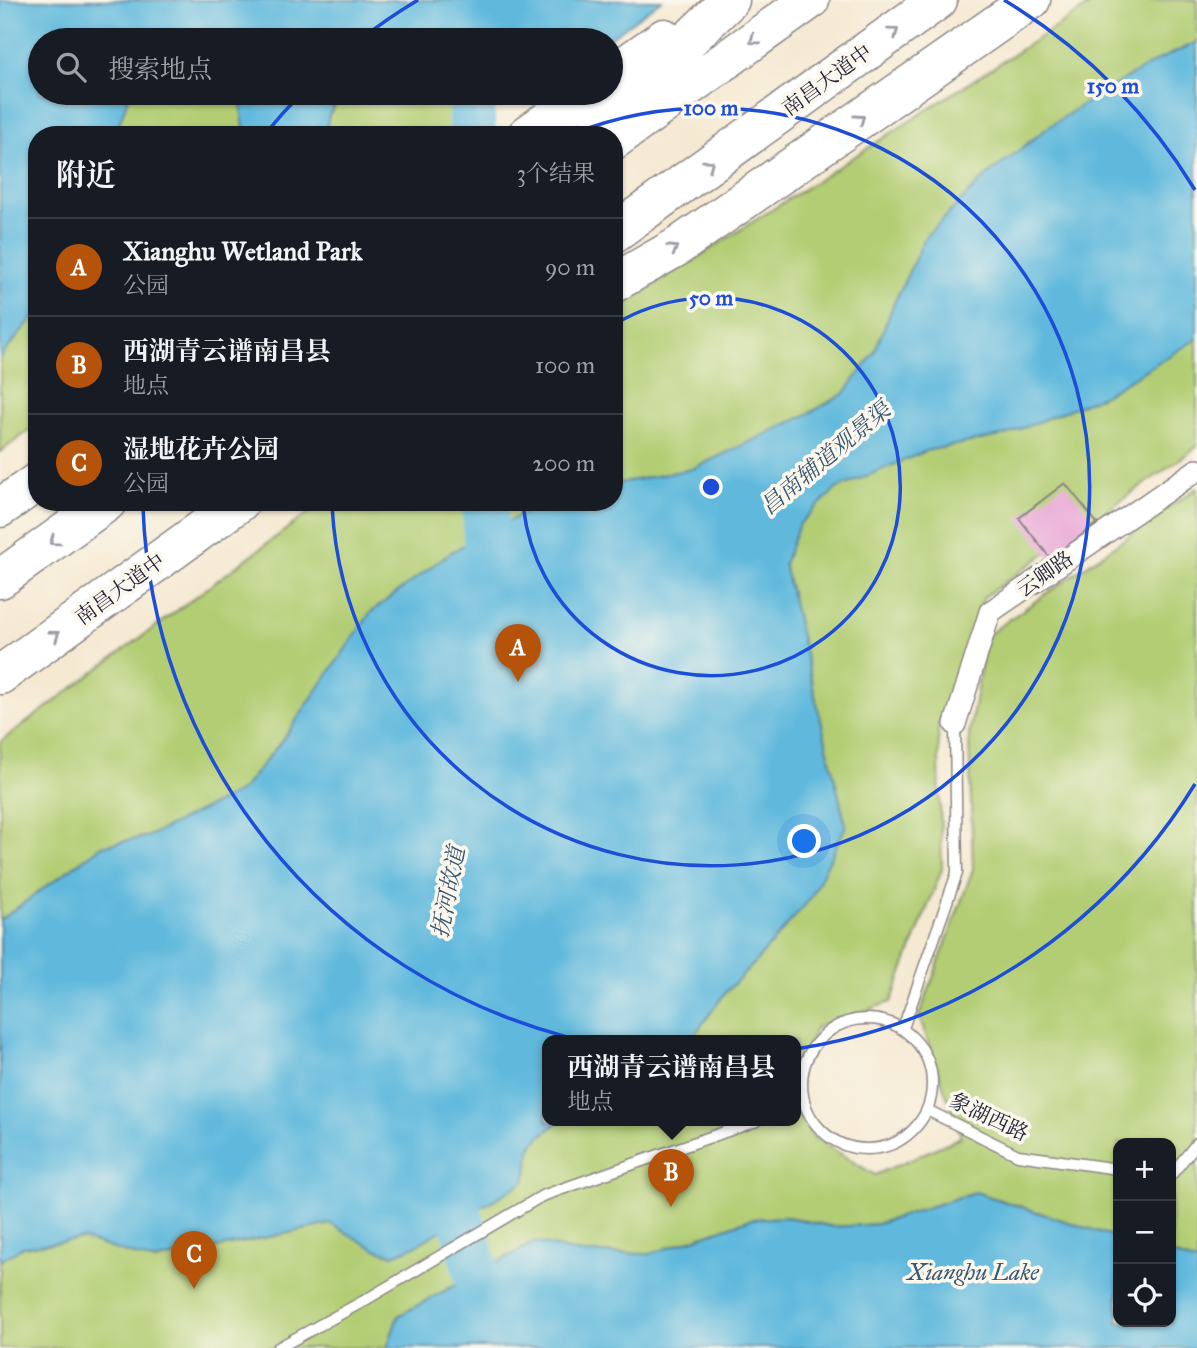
<!DOCTYPE html>
<html lang="zh">
<head>
<meta charset="utf-8">
<style>
  :root { --surface:#171b24; --page:#20242c; --text:#f1f3f6; --muted:#9ea1a6; --line:#363941; --accent:#b45309 }
  body { margin:0; font-family:"IM FELL Great Primer","Noto Serif SC",serif; background:var(--page); color:var(--text) }
  .controls { position:absolute; right:21px; bottom:21px; display:grid; overflow:hidden; border-radius:14px; box-shadow:0 2px 5px #0004 }
  .controls button { width:63px; height:63px; display:grid; place-items:center; padding:0; border:0; border-bottom:2px solid var(--line); background:var(--surface); color:var(--text); font:35px sans-serif }
  .you { position:absolute; left:805px; top:842px; width:24px; height:24px; margin:-18px; border:5px solid #fff; border-radius:50%; background:#1a73e8; box-shadow:0 0 0 10px #1a73e833 }
  .badge { display:grid; place-items:center; width:46px; height:46px; border-radius:50%; background:var(--accent); color:#fff; font-size:23px; font-weight:700 }
  .pin { position:absolute; translate:-50% -58px; filter:drop-shadow(0 2px 4px #0008) }
  .pin::after { content:''; position:absolute; top:37px; width:24px; height:21px; background:inherit; clip-path:polygon(0 0,100% 0,50% 100%) }
  .popup { position:absolute; left:542px; top:1035px; width:259px; height:91px; box-sizing:border-box; display:grid; place-content:center; border-radius:14px; background:var(--surface); filter:drop-shadow(0 2px 5px #0005); font-size:23px; white-space:nowrap; color:var(--muted) }
  .popup b { font-size:26px; color:var(--text) }
  .popup::after { content:''; position:absolute; left:50%; top:100%; margin-left:-14px; border:14px solid transparent; border-top-color:var(--surface) }
  .list { margin:0; padding:0; list-style:none }
  h2 { display:flex; justify-content:space-between; align-items:center; height:91px; margin:0; padding:0 28px; font-size:30px }
  h2 small { font-size:23px; font-weight:400; color:var(--muted) }
  .list li { display:grid; grid-template-columns:46px 1fr auto; gap:21px; align-items:center; box-sizing:border-box; height:98px; padding:0 28px; border-top:2px solid var(--line) }
  .list b { display:block; font-size:26px; white-space:nowrap }
  .list p { margin:0; font-size:23px; white-space:nowrap; color:var(--muted) }
  .list em { font-size:23px; font-style:normal; color:var(--muted) }
  .icon { flex:none; width:38px; height:38px; fill:none; stroke:currentColor; stroke-width:2; stroke-linecap:round; stroke-linejoin:round }
  .map { position:relative; flex:none; width:1197px; height:1348px; overflow:hidden }
  .search { position:absolute; background:var(--surface); box-shadow:0 2px 5px #0004; left:28px; top:28px; width:595px; height:77px; display:flex; align-items:center; gap:18px; box-sizing:border-box; padding:0 24px; border-radius:38px; color:var(--muted); font-size:26px }
  .panel { position:absolute; background:var(--surface); box-shadow:0 2px 5px #0004; left:28px; top:126px; width:595px; height:385px; border-radius:28px }
  .map>svg:first-child { display:block }
</style>
</head>
<body>
<div class="map">
<svg width="1197" height="1348" viewBox="0 0 1197 1348">
  <rect width="100%" height="100%" fill="#fbf7ec"/>
  <filter id="ink" filterUnits="userSpaceOnUse"><feTurbulence type="fractalNoise" baseFrequency=".0143" numOctaves="2"/><feDisplacementMap in="SourceGraphic" scale="14" xChannelSelector="R" yChannelSelector="G"/><feConvolveMatrix kernelMatrix="1 2 1 2 8 2 1 2 1" color-interpolation-filters="sRGB"/></filter>
  <filter id="wash" filterUnits="userSpaceOnUse"><feTurbulence type="fractalNoise" baseFrequency=".00686" numOctaves="4" result="noise"/><feDisplacementMap in="SourceGraphic" scale="28" xChannelSelector="R" yChannelSelector="G"/><feGaussianBlur stdDeviation="1.57" result="paint"/><feColorMatrix in="noise" values="0 0 0 0 0 0 0 0 0 0 0 0 0 0 0 0 0 1.4 0 .05"/><feComposite in="paint" operator="in"/></filter>
  <g filter="url(#wash)">
    <rect width="100%" height="100%" fill="#f5e9d2"/>
    <path fill="#b2cd73" stroke="#6a7857" stroke-width="2" d="M0 0 578 40H40V93H505L446 135H37V425L0 452Z
      M1098 0H1197V447L984 597 938 727 942 869 891 1002 816 1027 795 1074V1041H547V1121H795V1110L813 1137 875 1175 961 1137 919 1016 973 869 969 736 986 636 1197 488V1263L1171 1254V1143H1118V1238L975 1192 877 1224 834 1227 787 1217 751 1219 650 1254 581 1253 535 1242 398 1316 387 1348H0V1261L23 1247 83 1239 154 1261 331 1224 372 1247 131 998 0 1125V742L323 502H614V311Z"/>
    <path fill="#60b9dd" stroke="#416e8c" stroke-width="2" d="M0 0H662L607 40H215L200 35 183 40H40V93H130L115 135H37V313L0 358Z
      M1197 42V339L1102 396 1006 435 926 451 836 489 799 524 784 564 846 826 811 898 751 967 726 992 690 1041H547V1121H561C552 1128 536 1137 531 1148 527 1159 530 1171 524 1182L413 1247 394 1255 375 1249 331 1224 153 1261 82 1239 23 1247 0 1261V920L102 846 149 836 241 791 284 738 371 612 451 552 544 502H614V484L692 469 802 417 845 393 874 353 894 303 926 236 984 178 1047 128 1099 94 1156 61Z
      M239 93H343L329 115 325 135H245Z
      M454 93H536C507 106 482 110 454 93Z
      M975 1192 1118 1238V1322H1171V1254L1197 1263V1348H387L398 1316 535 1242 581 1253 650 1254 751 1219 787 1217 834 1227 877 1224Z"/>
    <g fill="none" stroke-linecap="round" stroke-linejoin="round">
      <path stroke="#60b9dd" stroke-width="46" d="M471 93 473 135
        M485 502 488 594
        M443 1159 477 1274"/>
    </g>
    <g id="blocks">
      <path fill="#e8a4d6" d="M1065 483 1097 523 1051 559 1019 518Z"/>
    </g>
  </g>
  <g filter="url(#ink)">
    <use href="#blocks" fill-opacity="0" stroke="#8c8686" stroke-width="2"/>
    <g fill="none" stroke-linecap="round" stroke-linejoin="round">
      <g stroke="#8c8686" stroke-width="13">
        <path id="lane" d="M802 1084a65 65 0 1 1 130 0a65 65 0 1 1-130 0Z
          M903 1028 957 873 955 724
          M927 1110 1018 1155 1118 1169
          M1171 1175 1197 1143
          M278 1348 362 1302 542 1196 756 1121"/>
      </g>
      <g stroke="#8c8686" stroke-width="24">
        <path id="street" d="M955 724 990 612 1197 470"/>
      </g>
      <g stroke="#8c8686" stroke-width="41">
        <path id="highway" d="M611 75 664 38
          M598 127 730 0
          M527 135 586 93
          M614 140 810 0
          M614 233 938 0
          M614 283 677 247 1031 0
          M0 508 37 482
          M0 579 107 502
          M0 675 240 502"/>
      </g>
      <use href="#lane" stroke="#fff" stroke-width="10"/>
      <use href="#street" stroke="#fff" stroke-width="21"/>
      <use href="#highway" stroke="#fff" stroke-width="38"/>
    </g>
    <defs><path id="oneway-chevron" d="M-2-3.5L2.5 0L-2 3.5" fill="none" stroke-width="1.6" stroke-linecap="round" stroke-linejoin="round" transform="scale(1.75)"/></defs>
    <g stroke="#9c9ca7">
      <use href="#oneway-chevron" transform="translate(894 32) rotate(-36)"/>
      <use href="#oneway-chevron" transform="translate(754 40) rotate(144)"/>
      <use href="#oneway-chevron" transform="translate(860 119) rotate(-35)"/>
      <use href="#oneway-chevron" transform="translate(709 164) rotate(-36)"/>
      <use href="#oneway-chevron" transform="translate(673 249) rotate(-31)"/>
      <use href="#oneway-chevron" transform="translate(54 541) rotate(144)"/>
      <use href="#oneway-chevron" transform="translate(55 635) rotate(-36)"/>
    </g>
  </g>
  <g fill="none" stroke="#1d4ed8" stroke-width="3.5">
    <path d="M615 324A189 189 0 1 1 523 503"/>
    <path d="M572 134A379 379 0 1 1 332 504"/>
    <path d="M1195 784A568 568 0 0 1 143 507M266 133A568 568 0 0 1 299 96M361 39A568 568 0 0 1 418 0M1004 0A568 568 0 0 1 1195 190"/>
  </g>
  <g text-anchor="middle" stroke-width="7" stroke-linejoin="round" paint-order="stroke">
    <g font-size="21" fill="#22223b" stroke="#fbf7ec">
      <text transform="translate(827 80) rotate(-36)" y="7">南昌大道中</text>
      <text transform="translate(1045 574) rotate(-35)" y="7">云卿路</text>
      <text transform="translate(120 589) rotate(-36)" y="7">南昌大道中</text>
      <text transform="translate(989 1117) rotate(25)" y="7">象湖西路</text>
    </g>
    <g font-size="23" font-style="italic" fill="#385774" stroke="#fbf7ec">
      <text transform="translate(825 458) rotate(-40)" y="8">昌南辅道观景渠</text>
      <text transform="translate(448 892) rotate(-79)" y="8">抚河故道</text>
      <text x="973" y="1280">Xianghu Lake</text>
    </g>
  </g>
  <circle cx="711" cy="487" r="10" fill="#1d4ed8" stroke="#fbf7ec" stroke-width="3.5"/>
  <g font-size="21" text-anchor="middle" font-weight="bold" fill="#1d4ed8" stroke="#fbf7ec" stroke-width="7" stroke-linejoin="round" paint-order="stroke">
    <text x="1113" y="93">150 m</text>
    <text x="711" y="115">100 m</text>
    <text x="711" y="305">50 m</text>
  </g>
</svg>
<div class="controls">
<button>+</button>
<button>−</button>
<button><svg class="icon" aria-label="locate" viewBox="0 0 24 24"><circle cx="12" cy="12" r="6"/><path d="M12 2v4M12 18v4M2 12h4M18 12h4"/></svg></button>
</div>
<div class="you"></div>
<div class="pin badge" style="left:518px;top:682px">A</div>
<div class="pin badge" style="left:671px;top:1207px">B</div>
<div class="popup"><b>西湖青云谱南昌县</b>地点</div>
<div class="pin badge" style="left:194px;top:1289px">C</div>
<div class="search"><svg class="icon" aria-label="search" viewBox="0 0 24 24"><circle cx="10" cy="10" r="6"/><path d="M15 15l6 6"/></svg>搜索地点</div>
<section class="panel">
<h2>附近<small>3个结果</small></h2>
<ul class="list">
<li><span class="badge">A</span><div><b>Xianghu Wetland Park</b><p>公园</p></div><em>90 m</em></li>
<li><span class="badge">B</span><div><b>西湖青云谱南昌县</b><p>地点</p></div><em>100 m</em></li>
<li><span class="badge">C</span><div><b>湿地花卉公园</b><p>公园</p></div><em>200 m</em></li>
</ul>
</section>
</div>
</body>
</html>
